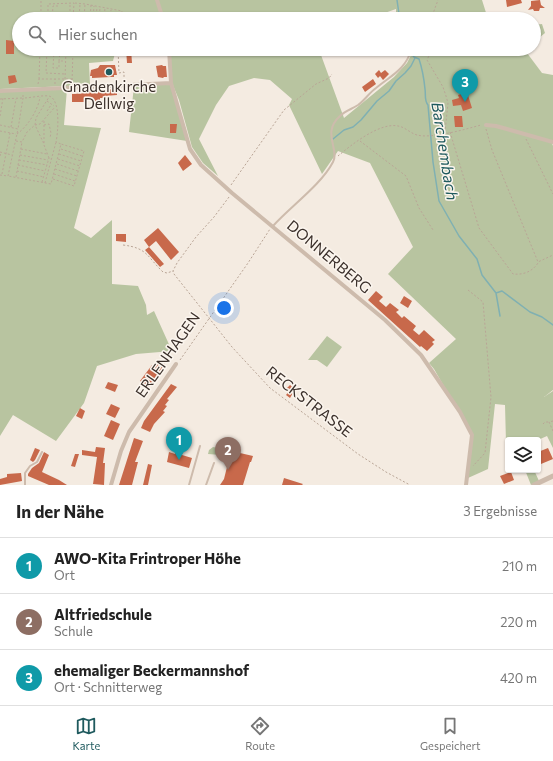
<!DOCTYPE html>
<html lang="de">
<head>
<meta charset="utf-8">
<style>
  :root { --surface:#fff; --page:#f6f6f6; --text:#222; --muted:#767676; --line:#e0e0e0; --accent:#1f5a5e }
  body { margin:0; font-family:Commissioner,sans-serif; background:var(--page); color:var(--text) }
  .controls { position:absolute; right:12px; bottom:12px; display:grid; overflow:hidden; border-radius:4px; box-shadow:0 1px 3px #0004 }
  .controls button { width:36px; height:36px; display:grid; place-items:center; padding:0; border:0; border-bottom:1px solid var(--line); background:var(--surface); color:var(--text); font:20px sans-serif }
  .you { position:absolute; left:224px; top:308px; width:14px; height:14px; margin:-10px; border:3px solid #fff; border-radius:50%; background:#1a73e8; box-shadow:0 0 0 6px #1a73e833 }
  .badge { display:grid; place-items:center; width:26px; height:26px; border-radius:50%; background:var(--accent); color:#fff; font-size:13px; font-weight:700 }
  .pin { position:absolute; translate:-50% -33px; filter:drop-shadow(0 1px 2px #0008) }
  .pin::after { content:''; position:absolute; top:21px; width:14px; height:12px; background:inherit; clip-path:polygon(0 0,100% 0,50% 100%) }
  .list { margin:0; padding:0; list-style:none }
  h2 { display:flex; justify-content:space-between; align-items:center; height:52px; margin:0; padding:0 16px; font-size:17px }
  h2 small { font-size:13px; font-weight:400; color:var(--muted) }
  .list li { display:grid; grid-template-columns:26px 1fr auto; gap:12px; align-items:center; box-sizing:border-box; height:56px; padding:0 16px; border-top:1px solid var(--line) }
  .list b { display:block; font-size:15px; white-space:nowrap }
  .list p { margin:0; font-size:13px; white-space:nowrap; color:var(--muted) }
  .list em { font-size:13px; font-style:normal; color:var(--muted) }
  .icon { flex:none; width:22px; height:22px; fill:none; stroke:currentColor; stroke-width:2; stroke-linecap:round; stroke-linejoin:round }
  .map { position:relative; flex:none; width:553px; height:485px; overflow:hidden }
  .search { position:absolute; background:var(--surface); box-shadow:0 1px 3px #0004; left:12px; right:12px; top:12px; height:44px; display:flex; align-items:center; gap:10px; box-sizing:border-box; padding:0 14px; border-radius:22px; color:var(--muted); font-size:15px }
  .sheet { height:220px; background:var(--surface) }
  nav { display:flex; justify-content:space-around; align-items:center; box-sizing:border-box; height:56px; border-top:1px solid var(--line); background:var(--surface); font-size:11px; color:var(--muted) }
  nav a { display:grid; justify-items:center; gap:2px }
  nav .on { color:var(--accent) }
  .map>svg:first-child { display:block }
</style>
</head>
<body>
<div class="map">
<svg width="553" height="485" viewBox="0 0 553 485">
  <rect width="100%" height="100%" fill="#f4ebe1"/>
  <path fill="#b8c4a0" d="M0 0H156L162 19H19V49H116L113 61 89 63 90 85 0 89Z
    M157 0H482L488 19H396V9L376 16 378 19H164Z
    M542 24 545 33 534 42V25Z
    M170 49H331L325 51 326 55H321L344 118 394 77 407 63 414 49H524L542 73 553 75V142L552 143 553 146V390L544 397 553 391V448L547 436 538 440H508V444L506 443 505 405 495 404 488 469 468 478 472 435 434 369 429 363 456 339 388 274 413 247 370 163 338 151 322 174 289 105 292 99 270 80 254 78 229 86 216 105 199 139 218 176 203 163 192 147 179 100 172 83Z
    M171 84 187 141 129 132 134 86Z
    M67 89 64 125 101 128 74 228 91 238 112 220V284L138 286 146 305 147 315 154 311 172 351 136 354 97 366 84 403 56 441 13 415 0 436V91Z
    M327 336 342 347 327 367 317 360H308Z
    M213 447 223 449 221 455 208 454 209 450Z
    M525 470H534L539 481 531 485Z"/>
  <g fill="none" stroke-linecap="round" stroke-linejoin="round">
    <path stroke="#7fb0b2" stroke-width="1.5" d="M397 0 399 14 397 19
      M408 49 414 57 419 59C422 68 424 79 425 89 426 95 424 100 428 105L433 162 439 201 459 236 477 259 482 275 496 293 502 291 530 312 542 317 553 325
      M333 139 344 130 353 127 361 120 377 101 389 91 396 81 405 73 411 66 415 58
      M496 293 500 316"/>
  </g>
  <path fill="#c8694b" d="M506 0H521L522 3 507 7Z
    M540 0 541 5 545 8H540L539 11H534L533 9 528 10 531 6V1Z
    M6 40 14 41V54H6Z
    M126 49H131L132 63H127Z
    M100 65H115L117 75H114V77H111L92 78V76H90L91 70 98 68Z
    M162 65 163 66H166L167 77H164L163 78 158 77 156 66Z
    M379 70 381 73 385 70 389 74 383 80 380 76 378 78 375 74Z
    M15 75 17 82 9 84 8 76Z
    M373 79 376 84 365 92 362 87Z
    M117 89V95L104 96V98H100V102H92V98L84 99V102H72V94L88 93V91Z
    M467 92 472 108 463 111 461 105 453 106 452 100 459 98 458 95Z
    M454 116H462L463 127H455Z
    M170 124H177L176 133H170Z
    M185 155 192 164 183 171 178 163Z
    M158 228 179 252 171 260 156 241 149 247 144 240Z
    M116 234H126V242L116 241Z
    M149 247 164 264 160 267 145 250Z
    M376 291 383 297 379 301 386 307 390 303 399 310 396 312 402 318 404 316 416 326 413 330 419 335 424 330 435 340 432 342 434 344 427 351 421 346 420 347 368 300Z
    M404 296 412 301 408 308 400 303Z
    M159 360 165 364 148 388 140 381 152 365 154 367Z
    M108 382 118 385 115 392 105 388Z
    M171 384 177 387 167 399 169 400 165 405 167 406 163 411 165 412 154 424 150 432 141 428 144 421Z
    M290 385 295 389 290 398 286 395 290 390 287 388Z
    M111 404 120 408 115 418 106 414Z
    M80 408 85 411 82 419 76 416Z
    M111 420 120 424 113 440 104 436Z
    M134 438 143 441 135 462H138L132 485H119Z
    M96 447 105 448 103 463H105L104 485 93 484 97 457 82 455V450L95 452Z
    M35 448 40 450 35 460 33 462 30 460Z
    M177 448 183 450 182 455 192 458 189 468 167 462 169 452 175 454Z
    M548 448 553 459 541 464 538 457V452Z
    M227 450 253 456 251 462H250L243 485H220L224 479 228 463V456L225 455Z
    M44 452 49 455 42 472 59 480 67 485H49L28 476V474L32 468 39 463Z
    M75 454H79L75 467 71 466Z
    M148 464 152 465 148 485H143Z
    M511 472 514 480 504 484 500 476Z
    M21 473 22 481 0 485V479L7 477V474Z
    M284 478 303 484 302 485H282Z"/>
  <g fill="none" stroke-linecap="round" stroke-linejoin="round">
    <path stroke="#b9a596" stroke-width="1" stroke-dasharray="2 2" stroke-linecap="butt" d="M75 3 85 4 122 11 121 19
      M41 19V0
      M48 19V4L74 3 73 19
      M52 19 53 6H59
      M70 19V4
      M79 19 80 4
      M84 19 85 4
      M90 19 91 5
      M93 19 94 6
      M96 19 97 7
      M99 19 100 8
      M104 19 105 8
      M110 19 111 10
      M115 19 116 11
      M135 19H141
      M431 19 438 0
      M47 49 46 73 65 74
      M118 49 119 73 124 72V81
      M432 49 427 60 443 87 446 96 448 103 445 132
      M59 61 60 51H54L53 68H59V61H65
      M39 79 40 49
      M65 79 66 49
      M38 84 39 79H55
      M55 84V79H72
      M72 84 73 49
      M0 99 23 98V94
      M47 101 54 106
      M47 111 51 105
      M0 116 3 98
      M44 121V125L49 124 51 133 50 138
      M0 125 18 129 23 98C31 98 41 95 49 96 61 99 58 133 56 142L61 144 51 184 8 176
      M44 125V144L35 125 40 124 55 107
      M11 127 16 99
      M486 129 492 150 538 262 553 255
      M0 131 16 134
      M450 132 479 228 513 274C523 275 532 272 538 263
      M17 134C28 126 38 110 40 97
      M526 139 553 194
      M16 141 22 142 27 132 35 125 36 118 49 97
      M360 141 406 176 419 208 433 230
      M44 145 49 158 51 159
      M21 149 47 154
      M61 149 82 156
      M0 152 12 155
      M59 154 81 161
      M20 155 48 160
      M0 156 1 152
      M338 156C351 145 380 122 398 126 405 127 410 133 417 135 432 139 466 129 481 125
      M58 159 80 166
      M19 160 47 165
      M57 164 78 171
      M18 165 45 171
      M55 169 77 176
      M17 171 44 177
      M2 174 10 133
      M54 174 75 181
      M0 175 8 176 18 129
      M16 177 22 142
      M53 179 74 186 84 151 61 144
      M42 182 49 158
      M45 183 56 142
      M231 185 284 110 316 84 329 78 332 74
      M229 197 214 217 196 237 177 263 173 271 174 274 232 347 270 388 358 454 386 472 410 485
      M123 245C148 248 147 257 163 272L167 273 173 271
      M468 290 483 302 491 397 485 453 473 466
      M180 360 248 263 270 229
      M553 421 549 422 553 431
      M543 424 545 422H549"/>
    <path stroke="#cdbbac" stroke-width="2" d="M273 226C291 206 321 185 333 162 340 149 321 133 340 116 345 111 352 109 358 105 365 100 369 93 376 88 393 74 404 71 412 49
      M25 485V473L30 466 37 462 42 452
      M189 485 200 446
      M206 485 214 463"/>
    <path stroke="#cdbbac" stroke-width="4" d="M157 0 163 19
      M169 49 171 83 190 149 201 165 232 193 385 320 421 355 460 412 472 435 466 485
      M0 91 171 83
      M486 125 496 126 553 142
      M111 485 121 451 129 432 176 364"/>
    <path stroke="#cdbbac" stroke-width="5" d="M534 485 553 476"/>
  </g>
  <circle fill="#1f5a5e" stroke="#fbf5ee" stroke-width="1.5" cx="109" cy="72" r="4"/>
  <g text-anchor="middle" stroke-width="3" stroke-linejoin="round" paint-order="stroke">
    <g font-size="15" fill="#3b302b" stroke="#fbf5ee">
      <text x="109" y="92">Gnadenkirche<tspan x="109" dy="17">Dellwig</tspan></text>
    </g>
    <g font-size="15" fill="#3b302b" stroke="#fbf5ee">
      <text transform="translate(329 257) rotate(40)" y="5">DONNERBERG</text>
      <text transform="translate(168 355) rotate(-55)" y="5">ERLENHAGEN</text>
      <text transform="translate(309 402) rotate(38)" y="5">RECKSTRASSE</text>
    </g>
    <g font-size="16" font-style="italic" fill="#1f5a5e" stroke="#fbf5ee">
      <text transform="translate(445 151) rotate(81)" y="6">Barchembach</text>
    </g>
  </g>
</svg>
<div class="controls">
<button><svg class="icon" aria-label="layers" viewBox="0 0 24 24"><path d="M12 4l9 5-9 5-9-5zM3 14l9 5 9-5"/></svg></button>
</div>
<div class="you"></div>
<div class="pin badge" style="left:179px;top:460px;background:#0f9aa8">1</div>
<div class="pin badge" style="left:228px;top:470px;background:#8d6e63">2</div>
<div class="pin badge" style="left:465px;top:102px;background:#0f9aa8">3</div>
<div class="search"><svg class="icon" aria-label="search" viewBox="0 0 24 24"><circle cx="10" cy="10" r="6"/><path d="M15 15l6 6"/></svg>Hier suchen</div>
</div>
<section class="sheet">
<h2>In der Nähe<small>3 Ergebnisse</small></h2>
<ul class="list">
<li><span class="badge" style="background:#0f9aa8">1</span><div><b>AWO-Kita Frintroper Höhe</b><p>Ort</p></div><em>210 m</em></li>
<li><span class="badge" style="background:#8d6e63">2</span><div><b>Altfriedschule</b><p>Schule</p></div><em>220 m</em></li>
<li><span class="badge" style="background:#0f9aa8">3</span><div><b>ehemaliger Beckermannshof</b><p>Ort · Schnitterweg</p></div><em>420 m</em></li>
</ul>
</section>
<nav>
<a class="on"><svg class="icon" aria-label="map" viewBox="0 0 24 24"><path d="M3 6l6-2 6 2 6-2v14l-6 2-6-2-6 2zM9 4v14M15 6v14"/></svg>Karte</a>
<a><svg class="icon" aria-label="directions" viewBox="0 0 24 24"><path d="M12 3l9 9-9 9-9-9zM9 14v-3h6M13 9l2 2-2 2"/></svg>Route</a>
<a><svg class="icon" aria-label="saved" viewBox="0 0 24 24"><path d="M7 4h10v16l-5-4-5 4z"/></svg>Gespeichert</a>
</nav>
</body>
</html>
